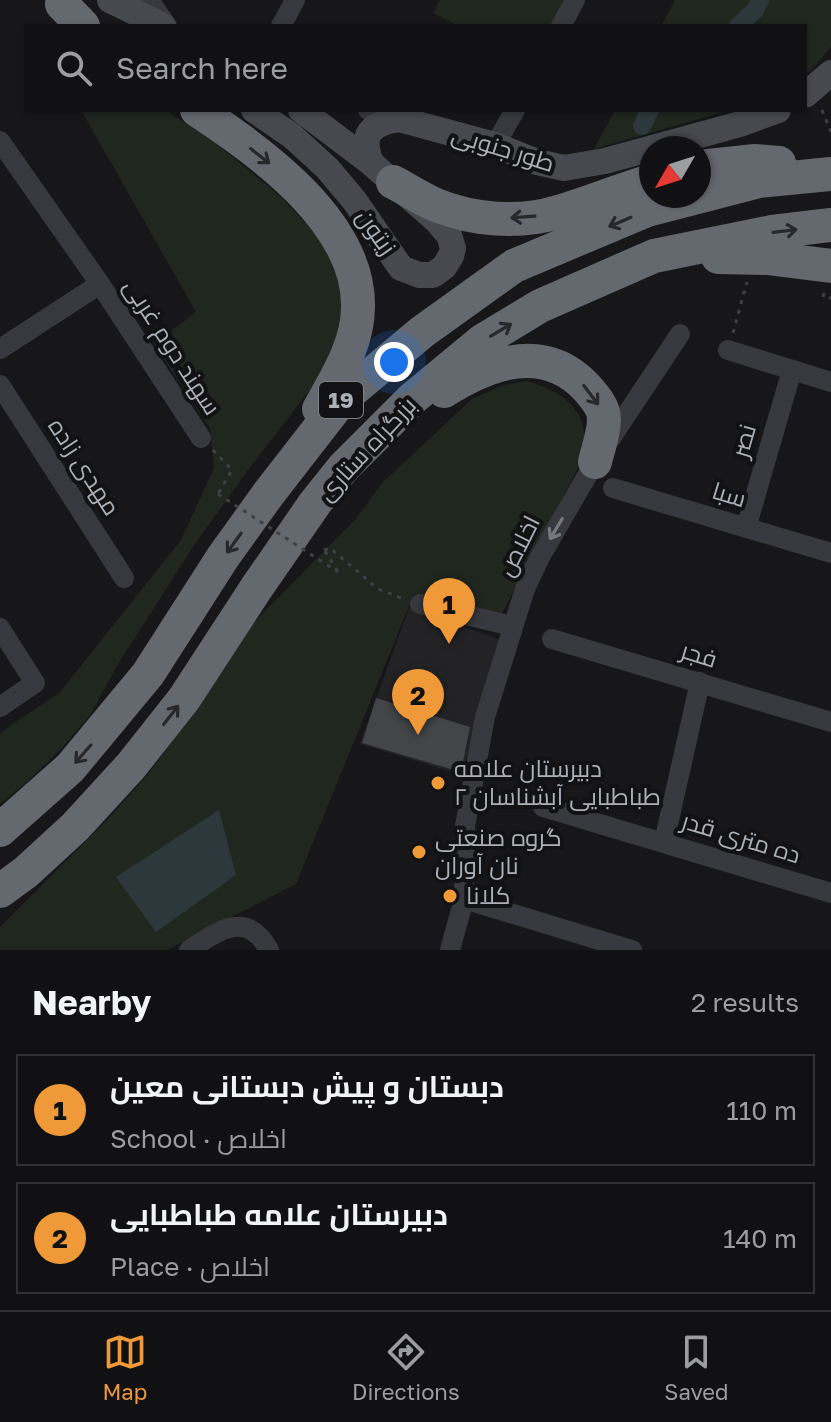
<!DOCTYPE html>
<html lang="en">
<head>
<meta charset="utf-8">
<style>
  :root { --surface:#111113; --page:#1a1a1c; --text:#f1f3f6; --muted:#9c9da0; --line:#303133; --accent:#ef9938 }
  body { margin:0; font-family:"Golos Text",Cairo,sans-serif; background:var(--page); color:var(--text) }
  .compass { position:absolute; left:639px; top:136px; width:72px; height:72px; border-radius:50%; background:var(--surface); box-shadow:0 2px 6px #0004; rotate:231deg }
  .you { position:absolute; left:394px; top:362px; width:28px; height:28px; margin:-20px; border:6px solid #fff; border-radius:50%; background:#1a73e8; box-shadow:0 0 0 12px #1a73e833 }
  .badge { display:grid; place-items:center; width:52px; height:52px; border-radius:50%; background:var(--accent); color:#111; font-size:26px; font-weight:700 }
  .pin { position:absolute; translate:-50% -66px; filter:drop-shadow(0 2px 4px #0008) }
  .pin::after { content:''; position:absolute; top:42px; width:28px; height:24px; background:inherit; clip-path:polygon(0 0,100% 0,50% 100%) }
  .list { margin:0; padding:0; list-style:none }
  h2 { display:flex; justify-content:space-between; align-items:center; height:104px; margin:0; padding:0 32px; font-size:34px }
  h2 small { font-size:26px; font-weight:400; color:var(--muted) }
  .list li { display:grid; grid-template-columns:52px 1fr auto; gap:24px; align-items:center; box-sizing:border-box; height:112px; margin:0 16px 16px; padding:0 16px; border:2px solid var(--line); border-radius:0px }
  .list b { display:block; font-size:30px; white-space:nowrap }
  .list p { margin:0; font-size:26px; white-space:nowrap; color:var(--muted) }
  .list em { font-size:26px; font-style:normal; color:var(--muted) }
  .icon { flex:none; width:44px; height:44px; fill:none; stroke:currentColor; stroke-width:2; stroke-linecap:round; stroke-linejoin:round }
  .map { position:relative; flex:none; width:831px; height:950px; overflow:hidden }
  .search { position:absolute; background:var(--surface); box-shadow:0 2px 6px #0004; left:24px; right:24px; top:24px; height:88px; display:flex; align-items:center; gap:20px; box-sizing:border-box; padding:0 28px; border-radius:0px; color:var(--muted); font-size:30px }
  .sheet { height:360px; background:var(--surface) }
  nav { display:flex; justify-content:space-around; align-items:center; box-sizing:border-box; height:112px; border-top:2px solid var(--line); background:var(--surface); font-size:22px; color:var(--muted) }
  nav a { display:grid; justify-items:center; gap:4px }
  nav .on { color:var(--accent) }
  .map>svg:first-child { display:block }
</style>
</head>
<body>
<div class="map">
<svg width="831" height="950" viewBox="0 0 831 950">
  <rect width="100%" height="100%" fill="#171719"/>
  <path fill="#232326" d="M409 608 504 641 489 679 462 775 360 744Z"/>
  <path fill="#1f271f" d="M440 0H565L551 26H458L433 13Z
    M675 0H831V47L805 77V26H661Z
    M81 110H165L212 140 281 197 327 246 342 289 343 324 333 360 248 470 195 544 118 664 91 714 60 750 29 780 0 804V733L60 692 181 540 214 468 210 428 154 344 196 312Z
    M615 110H730L594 149Z
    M527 381C557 390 583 404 585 439 586 447 582 456 580 464L500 617 414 594 296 884 167 950H0V927L108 819 148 774 196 710 256 620 355 520 383 482 472 399 503 385Z"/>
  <path fill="#2d383c" d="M219 810 236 875 156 932 116 877Z"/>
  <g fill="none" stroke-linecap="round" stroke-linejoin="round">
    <path stroke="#2d383c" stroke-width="18" d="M738 26 755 10 760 0
      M642 126 650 110"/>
  </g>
  <path fill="#434549" d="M376 698 470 727 461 772 362 743Z"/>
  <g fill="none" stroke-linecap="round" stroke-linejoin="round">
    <path stroke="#3e4145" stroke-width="3" stroke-dasharray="4 6" stroke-linecap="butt" d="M822 110 831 132
      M824 293 823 297 831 298
      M733 333 747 282
      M213 450 232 470 218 494
      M324 550 330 548 378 589 404 599
      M325 551 338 572"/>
    <path stroke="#38393e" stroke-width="20" d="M149 0 167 26
      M281 26 295 0
      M561 26 575 0
      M368 110 399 119
      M0 141 100 284 201 438
      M495 145 515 110
      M0 349 100 284
      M728 350 831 382
      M0 385 124 578
      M613 488 831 553
      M746 528 792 370
      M420 604 512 626
      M0 628 35 683 0 707
      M552 639 831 722
      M543 807 831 893
      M664 842 700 682
      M464 899 632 950
      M189 950C218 931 247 909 269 950
      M450 950 464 899 465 826 485 717 525 589 540 557 595 462 680 334"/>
    <path stroke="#46494e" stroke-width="26" d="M110 0 163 26
      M805 95 831 73
      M254 110 292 136 327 168 354 200 401 268 419 275H433L444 267 451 256 453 248 449 235 437 221 371 163 301 110
      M371 163C360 134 370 124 399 119L495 145 537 162 564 168 605 161 740 124 778 110"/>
    <path stroke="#64686f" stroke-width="34" d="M62 4 83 26
      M197 110C260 151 360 223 358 307 358 344 337 377 319 409
      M699 167 755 161 779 163
      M393 182C407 189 421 199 436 205 473 220 519 224 558 212 589 203 619 190 651 181
      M718 257 767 258 831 266
      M444 391C490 362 544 343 586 387 594 396 604 407 604 419 604 433 598 449 595 462
      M0 830 70 768 148 674 223 557 269 493 342 399 422 332 514 266 647 210 759 181 831 174
      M0 891 26 872 75 827 131 766 184 699 257 587 315 503 343 468 413 398 482 341 540 306 654 256 772 232 831 225"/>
    <path stroke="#3e4145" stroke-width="3" stroke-dasharray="4 6" stroke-linecap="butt" d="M218 494 338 572"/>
  </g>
  <defs><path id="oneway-shaft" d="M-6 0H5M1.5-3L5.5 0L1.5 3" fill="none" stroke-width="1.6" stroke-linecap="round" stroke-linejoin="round" transform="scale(2)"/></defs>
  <g stroke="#26282b">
    <use href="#oneway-shaft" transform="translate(260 156) rotate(38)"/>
    <use href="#oneway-shaft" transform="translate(523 217) rotate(176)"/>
    <use href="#oneway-shaft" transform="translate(620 222) rotate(157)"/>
    <use href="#oneway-shaft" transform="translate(785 231) rotate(-7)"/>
    <use href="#oneway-shaft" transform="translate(501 330) rotate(-31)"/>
    <use href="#oneway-shaft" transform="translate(591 395) rotate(53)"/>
    <use href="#oneway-shaft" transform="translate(234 543) rotate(126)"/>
    <use href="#oneway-shaft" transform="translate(171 715) rotate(-52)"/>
    <use href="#oneway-shaft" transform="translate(83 754) rotate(131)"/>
  </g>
  <use stroke="#767a81" href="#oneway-shaft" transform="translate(556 529) rotate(121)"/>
  <g fill="#ef9938" stroke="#121214" stroke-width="3">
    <circle cx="438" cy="783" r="8"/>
    <circle cx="419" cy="852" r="8"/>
    <circle cx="450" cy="896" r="8"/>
  </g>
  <g text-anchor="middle" stroke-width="8" stroke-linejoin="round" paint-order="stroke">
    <rect fill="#121214" stroke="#7c8187" stroke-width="2" x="319" y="382" width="44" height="36" rx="6"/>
    <g font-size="22" font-weight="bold" fill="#a9b0b8">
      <text x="341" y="408">19</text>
    </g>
    <g font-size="24" fill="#a9b0b8" stroke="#121214">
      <text transform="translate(503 149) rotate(17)" y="8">طور جنوبی</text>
      <text transform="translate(376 232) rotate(55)" y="8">زیتون</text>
      <text transform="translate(172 347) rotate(57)" y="8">سهند دوم غربی</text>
      <text transform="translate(744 441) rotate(-74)" y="8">نصر</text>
      <text transform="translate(367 449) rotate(-47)" y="8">بزرگراه ستاری</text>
      <text transform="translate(84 467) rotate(57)" y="8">مهدی زاده</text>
      <text transform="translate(729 495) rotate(17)" y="8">سبا</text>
      <text transform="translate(519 546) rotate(-63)" y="8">اخلاص</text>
      <text transform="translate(699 655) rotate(17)" y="8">فجر</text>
      <text transform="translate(741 838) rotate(17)" y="8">ده متری قدر</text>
    </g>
    <g font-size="24" fill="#a9b0b8" stroke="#121214" text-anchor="start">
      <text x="454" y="777">دبیرستان علامه<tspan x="454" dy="28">طباطبایی آبشناسان ۲</tspan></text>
      <text x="435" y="846">گروه صنعتی<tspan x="435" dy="28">نان آوران</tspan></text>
      <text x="466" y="904">کلانا</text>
    </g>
  </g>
</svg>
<svg class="compass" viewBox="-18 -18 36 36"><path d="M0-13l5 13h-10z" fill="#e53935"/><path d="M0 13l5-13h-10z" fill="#9c9da0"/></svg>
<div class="you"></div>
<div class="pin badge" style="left:449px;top:644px">1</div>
<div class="pin badge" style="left:418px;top:735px">2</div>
<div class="search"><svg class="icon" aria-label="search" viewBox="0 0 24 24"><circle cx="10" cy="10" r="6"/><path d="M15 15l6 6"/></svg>Search here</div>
</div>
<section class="sheet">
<h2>Nearby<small>2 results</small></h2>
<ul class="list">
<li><span class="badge">1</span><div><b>دبستان و پیش دبستانی معین</b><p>School · اخلاص</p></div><em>110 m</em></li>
<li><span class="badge">2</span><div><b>دبیرستان علامه طباطبایی</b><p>Place · اخلاص</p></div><em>140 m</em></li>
</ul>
</section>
<nav>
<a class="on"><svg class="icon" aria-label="map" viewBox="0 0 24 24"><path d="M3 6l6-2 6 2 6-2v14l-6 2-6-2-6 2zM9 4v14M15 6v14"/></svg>Map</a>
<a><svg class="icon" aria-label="directions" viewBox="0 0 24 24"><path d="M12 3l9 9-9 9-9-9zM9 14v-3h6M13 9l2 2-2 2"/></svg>Directions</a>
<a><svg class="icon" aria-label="saved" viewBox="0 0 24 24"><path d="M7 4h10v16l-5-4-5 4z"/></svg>Saved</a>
</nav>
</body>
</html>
